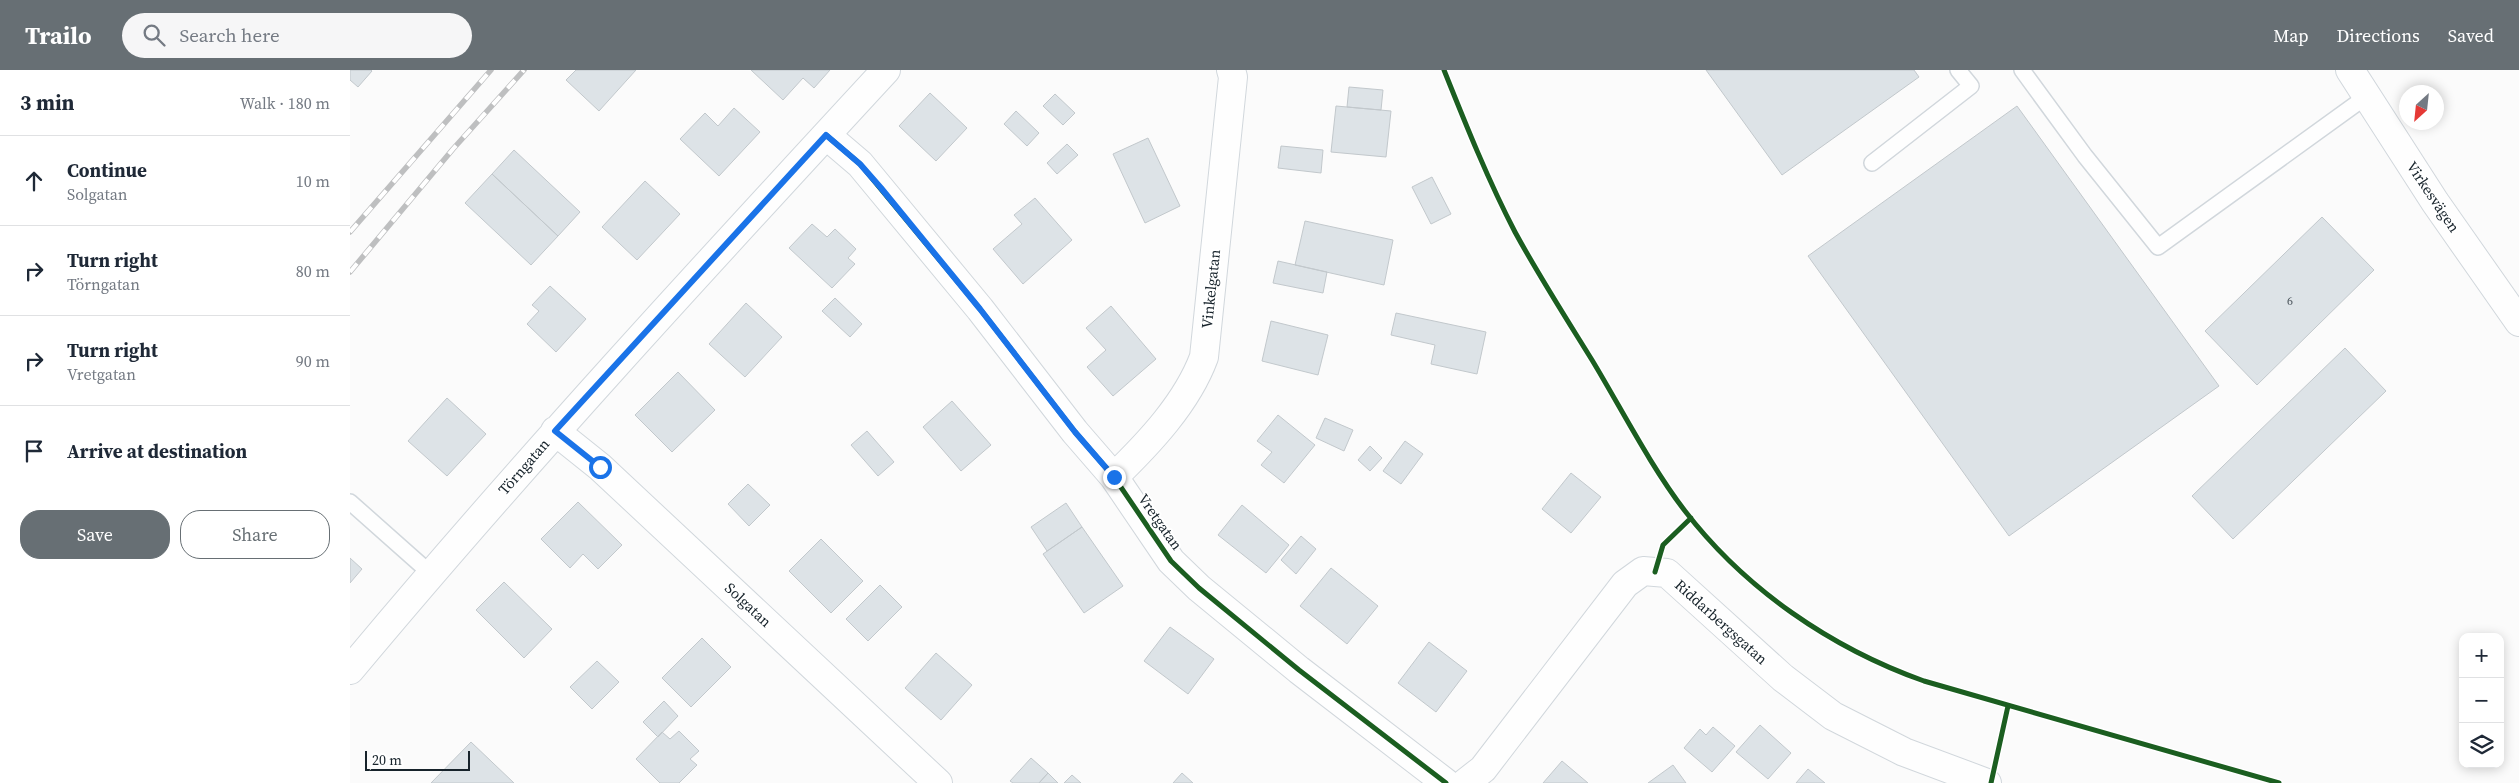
<!DOCTYPE html>
<html lang="en">
<head>
<meta charset="utf-8">
<style>
  :root { --surface:#fff; --page:#f6f6f7; --text:#1f2937; --muted:#747a83; --line:#e0e1e3; --accent:#676f74 }
  body { margin:0; font-family:"Source Serif 4",serif; background:var(--page); color:var(--text) }
  .controls { position:absolute; right:15px; bottom:15px; display:grid; overflow:hidden; border-radius:10px; box-shadow:0 2px 12px #0003 }
  .controls button { width:45px; height:45px; display:grid; place-items:center; padding:0; border:0; border-bottom:1px solid var(--line); background:var(--surface); color:var(--text); font:25px sans-serif }
  .compass { position:absolute; left:2049px; top:15px; width:45px; height:45px; border-radius:50%; background:var(--surface); box-shadow:0 2px 12px #0003; rotate:207deg }
  .scale { position:absolute; left:15px; bottom:12px; width:105px; box-sizing:border-box; padding-left:5px; border:2px solid #17232b; border-top:0; font-size:14px; line-height:18px; white-space:nowrap; color:#17232b; -webkit-text-stroke:4px #fff; paint-order:stroke }
  .stop { position:absolute; width:15px; height:15px; margin:-11px; border:4px solid #1a73e8; border-radius:50%; background:#fff }
  .stop.end { background:#1a73e8; border-color:#fff; box-shadow:0 1px 5px #0008 }
  .list { margin:0; padding:0; list-style:none }
  h2 { display:flex; justify-content:space-between; align-items:center; height:65px; margin:0; padding:0 20px; font-size:21px }
  h2 small { font-size:16px; font-weight:400; color:var(--muted) }
  .list li { display:grid; grid-template-columns:32px 1fr auto; gap:15px; align-items:center; box-sizing:border-box; height:90px; padding:0 20px; border-top:1px solid var(--line) }
  .list b { display:block; font-size:19px; white-space:nowrap }
  .list p { margin:0; font-size:16px; white-space:nowrap; color:var(--muted) }
  .list em { font-size:16px; font-style:normal; color:var(--muted) }
  .actions { display:flex; gap:10px; padding:15px 20px }
  .actions a { flex:1; padding:11px 0; border:1px solid var(--accent); border-radius:20px; text-align:center; font-size:18px; color:var(--accent) }
  .actions .main { background:var(--accent); color:#fff }
  .icon { flex:none; width:28px; height:28px; fill:none; stroke:currentColor; stroke-width:2; stroke-linecap:round; stroke-linejoin:round }
  .map { position:relative; flex:none; width:2169px; height:713px; overflow:hidden }
  header { display:flex; align-items:center; gap:30px; box-sizing:border-box; height:70px; padding:0 25px; background:var(--accent); color:#fff }
  header strong { font-size:24px }
  nav { display:flex; gap:28px; margin-inline-start:auto; font-size:18px }
  .search { width:350px; height:45px; background:var(--page); display:flex; align-items:center; gap:12px; box-sizing:border-box; padding:0 18px; border-radius:28px; color:var(--muted); font-size:19px }
  main { display:flex }
  aside { flex:1; background:var(--surface) }
  .map>svg:first-child { display:block }
</style>
</head>
<body>
<header>
<strong>Trailo</strong>
<div class="search"><svg class="icon" aria-label="search" viewBox="0 0 24 24"><circle cx="10" cy="10" r="6"/><path d="M15 15l6 6"/></svg>Search here</div>
<nav><a>Map</a><a>Directions</a><a>Saved</a></nav>
</header>
<main>
<aside>
<h2>3 min<small>Walk · 180 m</small></h2>
<ul class="list">
<li><svg class="icon" aria-label="ahead" viewBox="0 0 24 24"><path d="M12 20V5M6 11l6-6 6 6"/></svg><div><b>Continue</b><p>Solgatan</p></div><em>10 m</em></li>
<li><svg class="icon" aria-label="right" viewBox="0 0 24 24"><path d="M7 20v-9h11M14 6l5 5-5 5"/></svg><div><b>Turn right</b><p>Törngatan</p></div><em>80 m</em></li>
<li><svg class="icon" aria-label="right" viewBox="0 0 24 24"><path d="M7 20v-9h11M14 6l5 5-5 5"/></svg><div><b>Turn right</b><p>Vretgatan</p></div><em>90 m</em></li>
<li><svg class="icon" aria-label="arrive" viewBox="0 0 24 24"><path d="M6 21V4h12l-3 4 3 4H6"/></svg><div><b>Arrive at destination</b></div></li>
</ul>
<div class="actions"><a class="main">Save</a><a>Share</a></div>
</aside>
<div class="map">
<svg width="2169" height="713" viewBox="0 0 2169 713">
  <rect width="100%" height="100%" fill="#fbfbfb"/>
  <path fill="#dde3e7" stroke="#c2c8cc" d="M0 0H21L22 1 8 17 0 10Z
    M226 0H286L249 41 216 10Z
    M401 0H480L464 18 453 8 433 30Z
    M1356 0H1564L1569 7 1432 105Z
    M999 17 1033 20 1031 40 997 37Z
    M580 23 617 58 586 91 549 56Z
    M705 24 725 43 713 55 693 36Z
    M986 36 1041 41 1036 87 981 82Z
    M1667 36 1869 316 1659 466 1458 186Z
    M384 38 410 62 369 106 330 69 355 43 368 56Z
    M666 41 689 63 677 76 654 54Z
    M798 68 830 136 795 153 763 84Z
    M717 74 728 85 707 104 697 93Z
    M931 76 973 80 971 103 928 98Z
    M164 80 230 142 208 166 142 104Z
    M142 104 208 166 181 195 115 133Z
    M1082 107 1101 144 1081 154 1062 117Z
    M295 111 330 144 287 190 252 157Z
    M685 128 722 170 673 214 643 179 672 154 664 145Z
    M1972 147 2024 200 1907 315 1855 261Z
    M955 151 1043 170 1034 215 945 195Z
    M462 154 477 167 485 159 506 179 498 188 505 194 482 218 439 178Z
    M928 191 977 202 973 223 923 213Z
    M200 216 236 249 206 282 177 254 189 241 182 235Z
    M485 228 512 254 500 267 472 241Z
    M396 233 432 267 395 307 359 274Z
    M761 236 806 289 763 326 737 297 756 280 736 258Z
    M1046 243 1136 262 1127 304 1081 294 1085 275 1041 265Z
    M921 251 978 265 968 305 912 291Z
    M1995 278 2036 321 1883 469 1842 426Z
    M328 302 365 340 322 382 285 345Z
    M97 328 136 364 97 406 58 371Z
    M602 331 641 375 611 401 573 357Z
    M928 345 965 375 934 413 911 395 922 382 907 371Z
    M975 348 1003 360 994 381 966 368Z
    M517 361 544 392 528 406 501 375Z
    M1055 371 1073 384 1051 414 1033 401Z
    M1020 376 1032 388 1020 401 1008 390Z
    M1221 403 1251 427 1221 463 1192 439Z
    M398 414 420 435 399 456 378 434Z
    M228 432 272 475 248 499 233 484 220 498 191 469Z
    M716 433 732 457 697 481 681 457Z
    M892 435 939 475 916 503 868 465Z
    M732 457 773 516 734 543 693 484Z
    M951 466 966 479 946 504 931 490Z
    M471 469 513 511 481 543 439 501Z
    M0 488 12 499 0 513Z
    M981 498 1028 536 997 574 950 536Z
    M154 512 202 559 174 588 126 540Z
    M530 515 552 537 518 571 496 549Z
    M820 557 864 589 838 624 794 591Z
    M352 568 381 597 341 637 312 608Z
    M1079 572 1117 601 1086 642 1048 613Z
    M586 583 622 615 591 650 555 618Z
    M247 591 269 612 242 639 220 617Z
    M314 631 328 646 308 667 293 652Z
    M1410 655 1441 683 1418 709 1386 682Z
    M1363 657 1385 676 1362 702 1334 678 1350 659 1356 665Z
    M329 661 349 681 340 689 347 695 329 713H310L286 689 312 662 320 669Z
    M121 672 164 713H81Z
    M681 688 698 703 689 713H663L660 711Z
    M1212 691 1238 713H1193Z
    M1323 695 1336 713H1298Z
    M1458 699 1475 713H1446Z
    M698 703 708 713H689Z
    M832 703 843 713H823Z
    M722 705 731 713H714Z"/>
  <g fill="none" stroke-linecap="round" stroke-linejoin="round">
    <g stroke="#d1d7dc" stroke-width="18">
      <path id="lane" d="M1672 0 1735 86 1808 177 2017 26
        M1522 93 1621 16 1608 0
        M0 432 80 503"/>
    </g>
    <g stroke="#d1d7dc" stroke-width="30">
      <path id="street" d="M2000 0 2085 132 2169 252
        M476 65 510 94 630 239 725 362 764 407 821 491 849 518 949 600 1096 713
        M205 361 250 397 588 713
        M764 407C799 373 837 333 854 287L883 7 881 0
        M0 600C172 394 354 197 536 0
        M1115 713 1133 699 1275 514 1293 501 1317 503 1433 608 1483 646 1554 682 1637 713"/>
    </g>
    <use href="#lane" stroke="#fefefe" stroke-width="15"/>
    <use href="#street" stroke="#fefefe" stroke-width="28"/>
    <g stroke="#bebfc0" stroke-width="5.5">
      <path id="rail" d="M0 162 141 0
        M0 202 103 79 174 0"/>
    </g>
    <use href="#rail" stroke="#fff" stroke-width="4" stroke-dasharray="11" stroke-linecap="butt"/>
    <g stroke="#fff" stroke-width="8">
      <path id="cycleway" d="M1094 0C1116 55 1138 110 1165 162 1189 206 1216 248 1242 290 1271 338 1301 397 1335 441 1395 519 1481 578 1574 611L1929 713
        M476 65 510 94 630 239 725 362 764 407 821 491 849 518 949 600 1096 713
        M1305 502 1313 475 1341 448
        M1641 713 1658 636"/>
    </g>
    <use href="#cycleway" stroke="#1b5e20" stroke-width="5"/>
  </g>
  <g fill="none" stroke-linecap="round" stroke-linejoin="round">
    <path stroke="#1a73e8" stroke-width="6" d="M250 397 205 361 476 65 510 94 531 118 630 239 725 362 764 407"/>
  </g>
  <g text-anchor="middle" stroke-width="4" stroke-linejoin="round" paint-order="stroke">
    <g font-size="12" fill="#4c565d">
      <text x="1940" y="235">6</text>
    </g>
    <g font-size="15" fill="#17232b" stroke="#fff">
      <text transform="translate(2083 127) rotate(56)" y="5">Virkesvägen</text>
      <text transform="translate(861 219) rotate(-84)" y="5">Vinkelgatan</text>
      <text transform="translate(174 397) rotate(-49)" y="5">Törngatan</text>
      <text transform="translate(810 452) rotate(55)" y="5">Vretgatan</text>
      <text transform="translate(398 535) rotate(43)" y="5">Solgatan</text>
      <text transform="translate(1371 552) rotate(42)" y="5">Riddarbergsgatan</text>
    </g>
  </g>
</svg>
<div class="controls">
<button>+</button>
<button>−</button>
<button><svg class="icon" aria-label="layers" viewBox="0 0 24 24"><path d="M12 4l9 5-9 5-9-5zM3 14l9 5 9-5"/></svg></button>
</div>
<svg class="compass" viewBox="-18 -18 36 36"><path d="M0-13l5 13h-10z" fill="#e53935"/><path d="M0 13l5-13h-10z" fill="#747a83"/></svg>
<div class="scale">20 m</div>
<div class="stop" style="left:250px;top:397px"></div>
<div class="stop end" style="left:764px;top:407px"></div>
</div>
</main>
</body>
</html>
